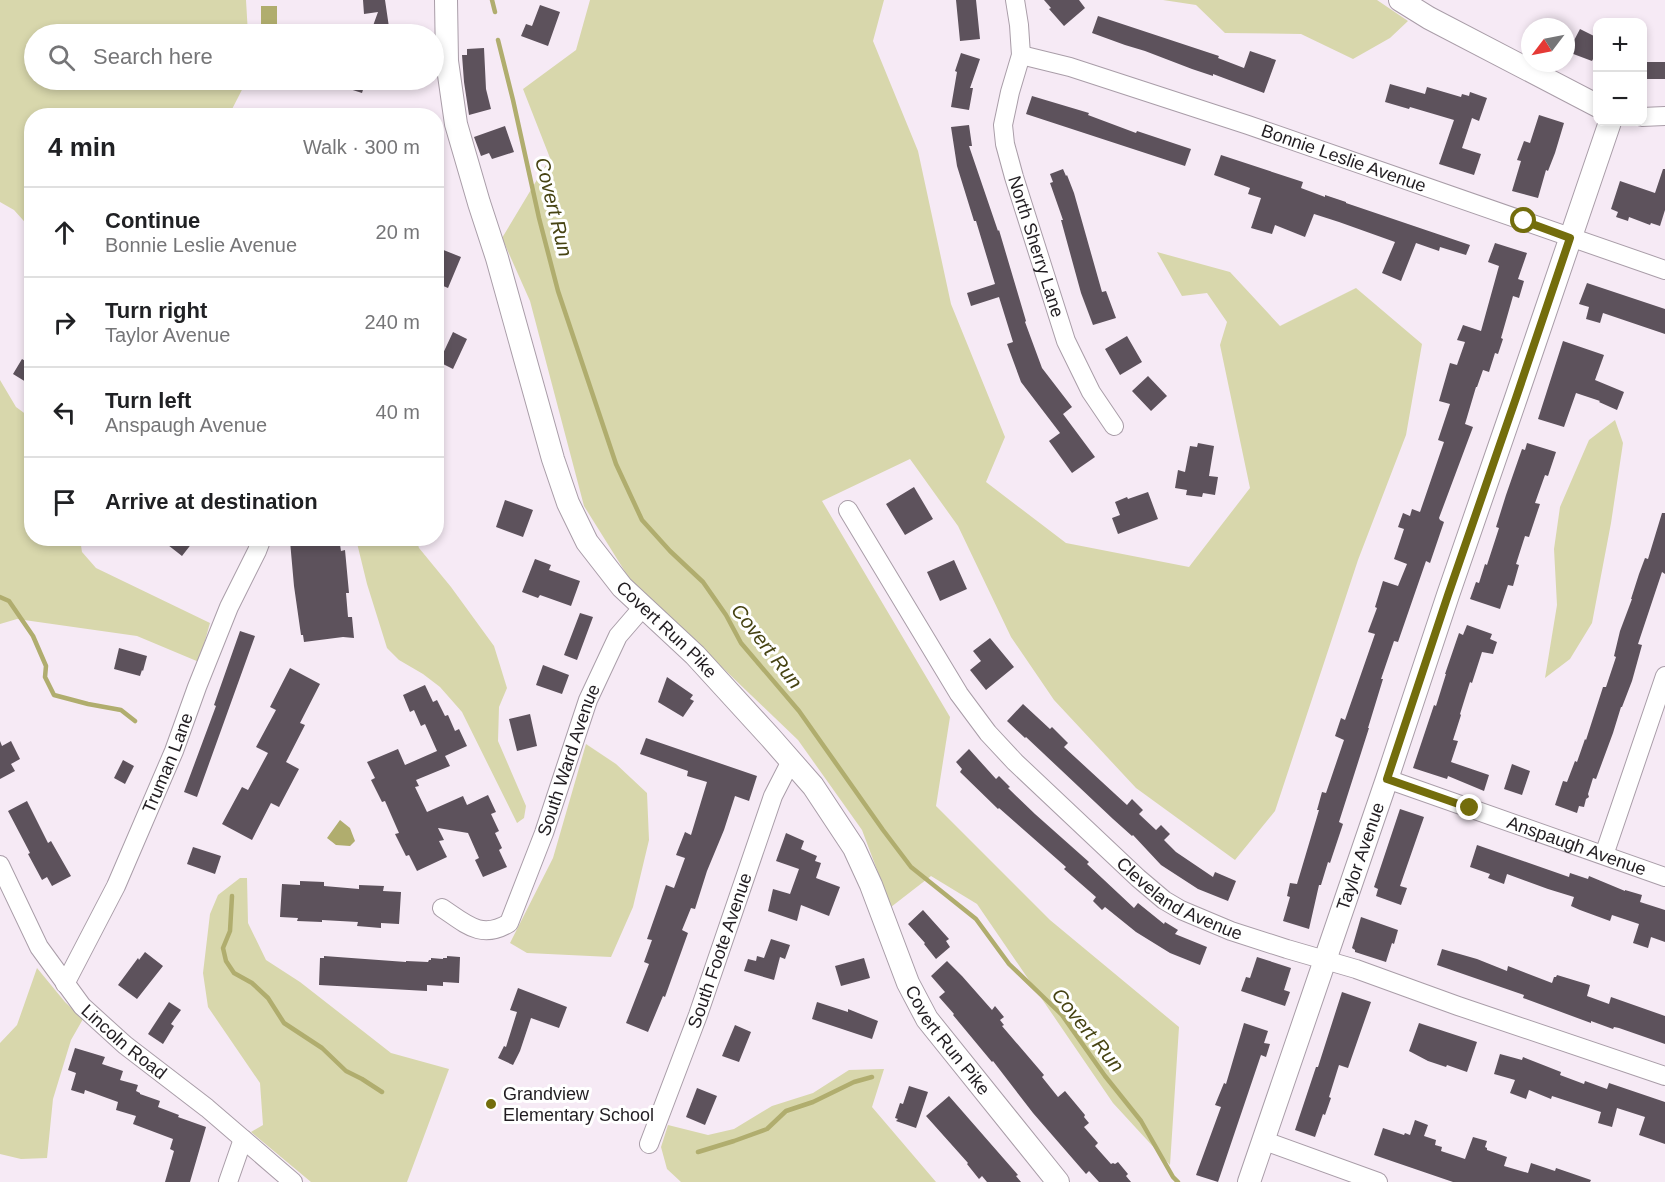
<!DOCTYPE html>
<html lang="en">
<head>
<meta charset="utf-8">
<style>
  :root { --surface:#fff; --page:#f2f2f2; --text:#202124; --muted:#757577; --line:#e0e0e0 }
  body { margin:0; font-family:Arial,sans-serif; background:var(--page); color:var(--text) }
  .controls { position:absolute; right:18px; top:18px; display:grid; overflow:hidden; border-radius:12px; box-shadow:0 3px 9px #0003 }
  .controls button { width:54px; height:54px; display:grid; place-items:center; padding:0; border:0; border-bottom:2px solid var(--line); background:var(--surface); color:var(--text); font:30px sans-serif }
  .compass { position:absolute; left:1521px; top:18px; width:54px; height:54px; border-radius:50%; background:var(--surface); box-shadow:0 3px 9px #0003; rotate:238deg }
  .stop { position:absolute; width:18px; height:18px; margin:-14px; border:4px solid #736d0c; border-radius:50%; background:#fff }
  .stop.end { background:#736d0c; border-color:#fff; box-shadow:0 2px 6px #0008 }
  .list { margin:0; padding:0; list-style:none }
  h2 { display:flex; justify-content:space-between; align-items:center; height:78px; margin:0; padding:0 24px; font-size:26px }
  h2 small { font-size:20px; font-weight:400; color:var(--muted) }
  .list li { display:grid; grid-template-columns:39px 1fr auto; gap:18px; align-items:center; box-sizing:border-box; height:90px; padding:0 24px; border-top:2px solid var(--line) }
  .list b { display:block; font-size:22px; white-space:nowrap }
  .list p { margin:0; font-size:20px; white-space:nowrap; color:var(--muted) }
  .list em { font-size:20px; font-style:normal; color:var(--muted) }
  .icon { flex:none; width:33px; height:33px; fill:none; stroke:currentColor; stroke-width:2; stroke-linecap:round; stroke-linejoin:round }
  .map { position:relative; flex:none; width:1665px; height:1182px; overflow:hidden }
  .search { position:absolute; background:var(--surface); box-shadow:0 3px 9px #0003; left:24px; top:24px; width:420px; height:66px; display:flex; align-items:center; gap:15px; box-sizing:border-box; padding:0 21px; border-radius:33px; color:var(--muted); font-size:22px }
  .panel { position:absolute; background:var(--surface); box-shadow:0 3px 9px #0003; left:24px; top:108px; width:420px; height:438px; border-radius:24px }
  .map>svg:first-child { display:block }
</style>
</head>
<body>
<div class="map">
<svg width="1665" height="1182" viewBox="0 0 1665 1182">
  <rect width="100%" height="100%" fill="#f6eaf5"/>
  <path fill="#d8d7ac" d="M0 0H246L248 34H34V80H247L229 115 32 116 31 229 14 210 0 202Z
    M590 0H884L873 41 918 151 951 304 1005 437 986 482 1066 543 1189 567 1250 488 1220 345 1227 322 1207 293 1182 296 1157 252 1230 272 1280 326 1356 288 1422 344 1406 435 1358 560 1275 811 1235 860 1136 788 1054 700 1011 637 958 526 910 459 822 501 950 717 936 806 1050 920 1179 1027 1170 1165 1113 1103 977 904 931 876 891 907 862 830 798 740 629 578 584 506 530 301 502 238 550 158 523 89 576 50Z
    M1163 0H1377L1408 21 1390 38 1353 59 1301 34 1225 33 1196 5Z
    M0 380 16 407 31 418 32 538 80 539 82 552 96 568 210 623 199 662 137 636 17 619 0 624Z
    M1615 420 1623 443 1611 523 1592 623 1570 659 1545 678 1557 605 1554 549 1560 507 1589 440Z
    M356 539H416L419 548 451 587 494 646 507 688 499 707 498 741 526 806 524 818 517 823 462 712 440 687 423 674 399 660 387 648 367 584Z
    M586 744 616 764 647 793 649 840 633 907 611 957 527 953 510 943 553 858Z
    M240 878H247L248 923 266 960 300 982 391 1053 449 1069 407 1182H311L251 1132 263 1125 260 1083 208 1007 203 973 210 914 218 895Z
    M37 968 65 1002 83 1019 71 1040 53 1099 47 1158 21 1159 0 1154V1043L17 1025Z
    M884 1069 872 1107 936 1182H681L667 1169 661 1147 668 1125 708 1135 734 1129 772 1106 813 1093 849 1070Z"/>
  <path fill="#b0ad6e" d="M261 6H277V34H261Z
    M340 820 350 828 355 841 350 846 336 845 327 838Z"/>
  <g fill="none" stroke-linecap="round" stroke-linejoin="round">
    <path stroke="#b0ad6e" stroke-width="4.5" d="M492 0 495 12
      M498 40 513 100 539 218 558 291 616 464 642 520 670 551 703 582 726 615 741 643 799 711 883 830 911 867 976 919 1009 964 1062 1015 1105 1076 1141 1121 1173 1177 1178 1182
      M0 597 9 601 33 636 46 666 45 677 54 695 88 704 121 710 135 721
      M232 896 230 931 223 948 226 961 234 973 252 983 268 998 284 1023 322 1048 346 1071 362 1079 382 1092
      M698 1152 734 1141 767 1129 786 1111 813 1102 854 1082 872 1077"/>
  </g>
  <path fill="#5d525c" d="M363 0H385L390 34H370L378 12 364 14Z
    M956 0H976L980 39 960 41Z
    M1044 0H1079L1085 8 1064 26 1049 9 1051 8Z
    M540 5 560 12 548 46 521 36 526 24 532 26Z
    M1098 16 1219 56 1218 58 1244 68 1250 51 1276 60 1264 93 1213 74V76L1192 69 1145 51 1125 45 1092 33Z
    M1580 29 1598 38V50L1592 61 1568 52Z
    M484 48 486 89 491 109 469 115 464 82 462 55H467V49Z
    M961 53 980 59 970 88H973L969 110 951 107 957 72 955 71Z
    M1642 62H1665V79H1647V75H1642Z
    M329 80H366L362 93 328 82Z
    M1390 84 1425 94 1427 87 1461 97 1462 94 1469 96 1470 92 1487 98 1479 121 1472 118 1462 148 1481 154 1474 175 1439 164 1454 120 1410 107 1409 109 1385 102Z
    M1032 96 1089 113 1088 115 1136 133 1137 131 1191 149 1185 166 1026 114Z
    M1539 115 1564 123 1555 153 1548 171 1546 170 1538 198 1512 191 1521 161 1517 160 1524 141 1530 143Z
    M969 125 972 146H969L998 231 999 230 1026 321 1025 322 1042 368 1072 407 1063 414 1095 457 1072 473 1049 441 1060 433 1021 382 1007 344 1013 342 999 297 971 306 967 293 995 284 976 221H974L957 166 951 127Z
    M505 126 514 152 492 159 489 153 481 156 474 137Z
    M1221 155 1303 182 1301 188 1325 197V195L1346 202V203L1470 245 1466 255 1440 247 1439 251 1416 243 1401 281 1382 273 1395 242 1339 222 1314 214 1305 237 1275 225 1272 234 1251 228 1261 198 1248 194 1250 188 1214 175Z
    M1063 169 1066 176 1067 175 1074 193 1102 292 1106 291 1116 318 1093 325 1081 293 1061 220H1063L1050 183 1053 182 1050 174Z
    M1663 169H1665V210L1660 226 1651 223 1650 225 1629 217 1628 221 1616 217 1618 212 1611 209 1620 181 1655 193Z
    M1495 243 1527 253 1518 279 1524 281 1519 298 1513 296 1501 338 1503 339 1498 354 1495 353 1489 372 1483 370 1477 387H1476L1465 424 1473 427 1439 518 1440 520 1444 522 1430 563 1426 561 1398 642 1394 641 1381 679H1383L1368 728H1369L1339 822 1343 824 1330 863 1328 862 1321 885H1319L1309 929 1283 921 1290 897 1287 896 1290 883 1297 884 1319 810H1317L1322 792 1326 793 1344 740 1335 736 1341 718 1345 720 1375 634 1368 632 1377 608 1375 607 1383 581 1398 586 1407 564 1394 559 1404 529 1398 527 1403 513 1410 516 1412 509 1420 512 1444 442 1438 440 1450 404 1439 401 1450 363 1457 365 1465 342 1457 340 1463 325 1481 331 1499 266 1488 262Z
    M436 247 461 257 448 288 436 283Z
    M1587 283 1665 309V334L1603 313 1600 323 1586 319 1589 307 1579 304Z
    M453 332 467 339 453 369 439 362Z
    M1127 336 1142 362 1120 375 1105 349Z
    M1563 341 1604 355 1595 380 1624 392 1617 410 1599 402 1600 401 1576 393 1564 427 1538 419Z
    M22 359 32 365V374L26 382 13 374Z
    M1148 376 1167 396 1151 411 1132 391Z
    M1198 443 1214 446 1209 476 1218 477 1215 495 1203 493 1202 497 1186 495 1187 490 1175 488 1178 470 1185 472 1190 446 1197 447Z
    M1527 443 1556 452 1548 476 1545 475 1535 503 1540 504 1529 537 1525 536 1516 564 1519 565 1513 586 1508 585 1500 609 1470 599 1476 582 1479 583 1485 564 1487 565 1499 528 1496 527 1506 495 1522 449 1525 450Z
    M914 487 933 519 905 535 886 504Z
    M1148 492 1158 519 1118 534 1112 518 1120 515 1115 502 1127 497 1128 499Z
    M505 500 533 510 523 537 496 527Z
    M1662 513H1665V574L1662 572 1638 644 1642 645 1632 681 1622 707H1621L1613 733 1596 779 1593 778 1588 794 1589 797 1586 799 1584 807 1579 806 1577 813 1555 805 1563 781 1567 782 1575 761 1577 762 1585 739 1586 740 1603 687H1606L1616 657 1614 656 1620 631 1632 599H1631L1639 574 1645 558 1648 559Z
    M159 538H196L182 556Z
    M293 538H339L341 551 345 550 349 593H346L348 617H352L354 638 343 637 304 642 303 635H301L294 586 290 541H293Z
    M535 559 551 565 549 570 580 581 571 606 540 595 538 598 522 592Z
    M954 560 967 589 940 601 927 572Z
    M580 613 593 617 577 660 564 655Z
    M1467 625 1492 634 1490 639 1497 642 1493 654 1482 652 1472 683 1470 682 1460 714 1461 715 1453 740 1458 741 1451 762 1489 775 1484 791 1448 776 1447 779 1413 768 1434 705 1436 706 1446 674H1445L1459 633 1463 635Z
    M240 631 255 636 197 797 184 792 216 706 214 705Z
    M990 638 1014 667 986 690 970 670 981 661 973 651Z
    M119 648 147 656 143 671 142 670 140 676 114 669Z
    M543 665 569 675 562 694 536 685Z
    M290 668 320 684 300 723 305 725 286 762 299 769 279 807 271 803 252 840 222 824 242 787 248 790 268 753 256 747 276 710 270 707Z
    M667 677 693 695 690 699 694 701 683 717 658 702Z
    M425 685 433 702 437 700 445 716 448 715 455 731 459 729 467 746 445 756 450 766 416 780 419 786 415 787 427 812 463 796 467 805 488 795 496 812 491 814 499 831 495 833 502 848 499 850 507 867 483 877 475 860 479 858 468 833 438 828 444 840 439 841 447 857 417 871 409 855 406 856 395 834 399 833 385 801 382 802 371 780 375 778 367 762 398 749 405 765 437 751 425 724 421 726 414 710 410 712 403 695Z
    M1023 704 1050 729 1052 727 1068 743 1064 747 1127 805 1132 799 1143 810 1139 814 1156 830 1161 825 1170 834 1164 840 1176 852 1213 877 1215 872 1236 881 1228 901 1198 889 1161 865 1133 835 1132 836 1113 819 1026 737 1025 738 1007 721Z
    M530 714 537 746 517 751 509 719Z
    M646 738 757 776 749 801 735 796 724 830 707 871 695 909 691 908 682 930 688 933 665 997 663 996 648 1032 626 1023 649 964 644 962 652 940 647 939 666 885 674 888 685 858 676 855 685 832 691 835 707 782 687 776 688 771 640 754Z
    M0 741 2 746 11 741 20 759 11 764 15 771 0 779Z
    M969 749 996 779 999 776 1010 787 1008 788 1035 814 1089 862 1087 864 1134 908 1138 903 1164 924 1165 922 1178 930 1175 934 1207 947 1200 965 1170 953 1136 932 1105 907 1102 910 1093 901 1096 897 1064 869 1066 867 999 808 998 809 960 772 962 769 956 762Z
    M123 760 134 766 125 784 114 778Z
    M1512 764 1530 771 1522 795 1504 789Z
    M27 801 48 843 51 841 71 876 52 886 47 877 42 880 28 854 30 853 8 811Z
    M1400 809 1424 817 1400 886 1407 888 1401 905 1376 896 1378 889 1374 887Z
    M786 833 804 841 801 849 817 856 815 861 821 863 816 878 840 887 829 916 801 905 797 921 768 911 773 889 790 894 799 869 776 861Z
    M1477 845 1569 877 1570 873 1588 879 1589 876 1625 891V890L1642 895 1640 902 1665 910V942L1651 937 1648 948 1633 943 1639 924 1612 915 1610 921 1580 910 1571 906 1574 897 1548 889 1507 874 1504 884 1488 878 1490 874 1470 867Z
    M193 847 221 856 215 874 187 864Z
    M300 881 324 882V886L359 889V885L384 886 383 891 401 892 399 924 381 923V928L357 926 358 922 322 920V922L297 921 298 918 280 917 282 884 300 885Z
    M923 910 949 939 946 941 950 947 936 959 924 944 925 943 908 924Z
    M1361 917 1398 930 1394 944 1392 943 1386 962 1355 952V950L1352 948Z
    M771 939 790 945 785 959 780 957 774 980 744 971 748 959 756 961 757 956 764 958Z
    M1442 949 1477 959 1507 971 1508 966 1552 983 1554 977H1556L1557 975 1590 985 1587 996 1609 1004 1611 997 1665 1016V1044L1619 1028 1614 1027 1613 1029 1591 1021V1023L1523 998 1524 995 1437 965Z
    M145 952 163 966 137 999 118 985 138 958 139 960Z
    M324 956 406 962V961L428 962 429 960H431V958L443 959V958H447V956L460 957 459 983 443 982V986L427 985V991L319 985 320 958H324Z
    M1257 957 1291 968 1284 990 1290 992 1285 1006 1241 991 1246 977 1250 978Z
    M864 958 870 978 841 986 835 966Z
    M947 961 962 976 992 1010 995 1006 1004 1017 1000 1020 1004 1025 1002 1026 1044 1075 1042 1077 1058 1097 1065 1091 1085 1115 1084 1117 1089 1123 1084 1127 1098 1143 1095 1146 1111 1164 1113 1163 1115 1164 1118 1162 1128 1174 1126 1176 1131 1182H1099L1089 1171 1086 1174 1033 1113 993 1061 992 1062 953 1015 954 1014 939 997 945 992 931 976Z
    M518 988 567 1007 559 1028 531 1018 520 1051 513 1065 498 1058 504 1046 506 1047 517 1012 510 1010Z
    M1342 992 1371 1002 1348 1068 1339 1065 1329 1097 1331 1098 1325 1115 1323 1114 1315 1137 1295 1130 1316 1067H1318Z
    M169 1002 181 1010 171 1024 174 1026 163 1044 148 1034Z
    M817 1002 848 1012V1009L878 1021 872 1039 812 1019Z
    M1244 1023 1268 1031 1264 1043 1270 1044 1266 1057 1261 1055 1218 1182 1196 1175 1221 1107 1215 1105 1224 1083 1226 1084Z
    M1419 1023 1477 1042 1467 1072 1447 1065 1446 1067 1428 1061 1409 1051Z
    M735 1025 751 1032 739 1062 722 1056Z
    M75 1048 105 1057 102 1064 123 1071 120 1080 138 1085 136 1091 140 1093V1094L160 1101 158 1107 179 1115 178 1117 206 1127 190 1182H165L174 1151 170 1149 173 1139 133 1124 136 1116 116 1110 118 1102 85 1090 84 1094 71 1090 76 1073 68 1070Z
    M1500 1054 1522 1060 1523 1057 1561 1072 1560 1075 1584 1084 1585 1081 1607 1089 1609 1083 1665 1102V1144L1639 1135 1645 1117 1617 1108 1612 1127 1598 1123 1601 1112 1552 1096 1551 1099 1529 1090 1526 1099 1510 1093 1515 1080 1494 1074Z
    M909 1086 928 1092 916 1128 896 1121 898 1119 895 1118 900 1103 903 1104Z
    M697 1088 717 1096 705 1125 686 1117Z
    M949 1096 1018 1175 1016 1176 1021 1182H987L982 1176 979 1179 967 1164 968 1163 926 1116Z
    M1415 1120 1428 1125 1424 1136 1436 1140 1435 1145 1442 1147 1441 1151 1465 1159 1473 1137 1487 1141 1485 1147 1487 1148V1150L1507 1157 1504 1166 1528 1173 1531 1163 1555 1171 1556 1168 1591 1180 1590 1182H1453L1374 1155 1383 1128 1404 1135 1405 1133 1410 1135Z"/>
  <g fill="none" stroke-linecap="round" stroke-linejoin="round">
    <g stroke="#a99da8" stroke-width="20">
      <g id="minor">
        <path id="s1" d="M1015 0 1019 25 1021 55 1010 92 1003 125 1005 144 1014 177 1066 341 1091 392 1114 426"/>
        <path id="s2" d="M1021 55 1070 67 1248 125 1665 270"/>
        <path d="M1642 117 1665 116"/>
        <path id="s3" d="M848 510 959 694 988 733 1015 762 1138 878 1164 900 1181 910 1231 931 1287 949 1356 969 1458 1006 1665 1076"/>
        <path id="s4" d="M1387 779 1665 877"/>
        <path d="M1604 855 1665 676"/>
        <path id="s5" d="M0 865 39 947 82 1006 125 1045 207 1108 293 1182"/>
        <path id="s6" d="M442 908C466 924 481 940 509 923L544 833 588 700 618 636 643 607"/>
        <path id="s7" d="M65 984 116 886 174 751 197 687 229 607 257 551 262 538"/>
        <path d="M1262 1140 1378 1182"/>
        <path id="s8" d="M649 1144 698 1015 773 796 791 761"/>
        <path d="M228 1182 243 1139"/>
      </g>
    </g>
    <g stroke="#a99da8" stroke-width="24">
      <g id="tertiary">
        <path id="s9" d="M446 0 447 61 456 124 479 203 497 258 553 459 568 503 587 542 622 587 695 655 770 737 813 786 854 848 871 885 908 983 927 1019 1058 1182"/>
        <path d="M1400 0 1429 18 1598 106"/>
        <path id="s10" d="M1249 1182 1387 779 1448 595 1516 398 1610 122"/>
      </g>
    </g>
    <use href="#minor" stroke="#fff" stroke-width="18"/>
    <use href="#tertiary" stroke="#fff" stroke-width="22"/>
  </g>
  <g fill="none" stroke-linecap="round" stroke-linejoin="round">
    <path stroke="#736d0c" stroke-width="8" d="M1470 808 1387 779 1448 595 1516 398 1570 238 1524 221"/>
  </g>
  <circle fill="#736d0c" stroke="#fff" stroke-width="2" cx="491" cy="1104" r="6"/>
  <g text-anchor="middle" stroke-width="6" stroke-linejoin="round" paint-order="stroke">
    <g font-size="18" fill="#211d21" stroke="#fff">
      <text dy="6" stroke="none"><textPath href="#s2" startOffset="339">Bonnie Leslie Avenue</textPath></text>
      <text dy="6" stroke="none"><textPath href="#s1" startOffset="254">North Sherry Lane</textPath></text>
      <text dy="6" stroke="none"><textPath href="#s9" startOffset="682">Covert Run Pike</textPath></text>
      <text dy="6" stroke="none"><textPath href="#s6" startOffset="248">South Ward Avenue</textPath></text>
      <text dy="6" stroke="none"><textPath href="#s7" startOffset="244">Truman Lane</textPath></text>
      <text dy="6" stroke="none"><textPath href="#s4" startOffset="201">Anspaugh Avenue</textPath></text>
      <text dy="6" stroke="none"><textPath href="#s10" startOffset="344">Taylor Avenue</textPath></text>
      <text dy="6" stroke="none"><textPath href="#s3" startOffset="519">Cleveland Avenue</textPath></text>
      <text dy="6" stroke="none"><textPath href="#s8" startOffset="206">South Foote Avenue</textPath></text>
      <text dy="6" stroke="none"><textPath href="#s9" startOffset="1186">Covert Run Pike</textPath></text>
      <text dy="6" stroke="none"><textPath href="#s5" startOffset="219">Lincoln Road</textPath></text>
    </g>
    <g font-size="18" fill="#211d21" stroke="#fff" text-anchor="start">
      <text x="503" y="1100">Grandview<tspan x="503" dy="21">Elementary School</tspan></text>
    </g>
    <g font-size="20" font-style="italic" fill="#464312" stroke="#fff">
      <text transform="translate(554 207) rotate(76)" y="7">Covert Run</text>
      <text transform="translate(767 646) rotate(52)" y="7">Covert Run</text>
      <text transform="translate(1088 1030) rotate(51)" y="7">Covert Run</text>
    </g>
  </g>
</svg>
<div class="controls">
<button>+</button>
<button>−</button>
</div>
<svg class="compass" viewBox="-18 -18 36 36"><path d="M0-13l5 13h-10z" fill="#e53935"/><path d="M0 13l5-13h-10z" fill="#757577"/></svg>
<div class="stop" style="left:1524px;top:221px"></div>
<div class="stop end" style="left:1470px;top:808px"></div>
<div class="search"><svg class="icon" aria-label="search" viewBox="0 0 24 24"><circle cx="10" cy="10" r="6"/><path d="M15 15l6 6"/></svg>Search here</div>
<section class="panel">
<h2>4 min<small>Walk · 300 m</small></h2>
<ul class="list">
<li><svg class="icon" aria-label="ahead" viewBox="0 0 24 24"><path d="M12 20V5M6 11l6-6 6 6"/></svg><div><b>Continue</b><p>Bonnie Leslie Avenue</p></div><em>20 m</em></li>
<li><svg class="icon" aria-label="right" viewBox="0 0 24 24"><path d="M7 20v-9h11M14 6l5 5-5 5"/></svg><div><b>Turn right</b><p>Taylor Avenue</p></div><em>240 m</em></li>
<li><svg class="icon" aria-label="left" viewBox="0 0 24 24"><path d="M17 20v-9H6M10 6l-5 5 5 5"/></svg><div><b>Turn left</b><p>Anspaugh Avenue</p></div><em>40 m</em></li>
<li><svg class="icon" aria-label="arrive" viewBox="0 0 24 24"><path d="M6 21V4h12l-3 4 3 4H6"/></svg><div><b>Arrive at destination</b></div></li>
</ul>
</section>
</div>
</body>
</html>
